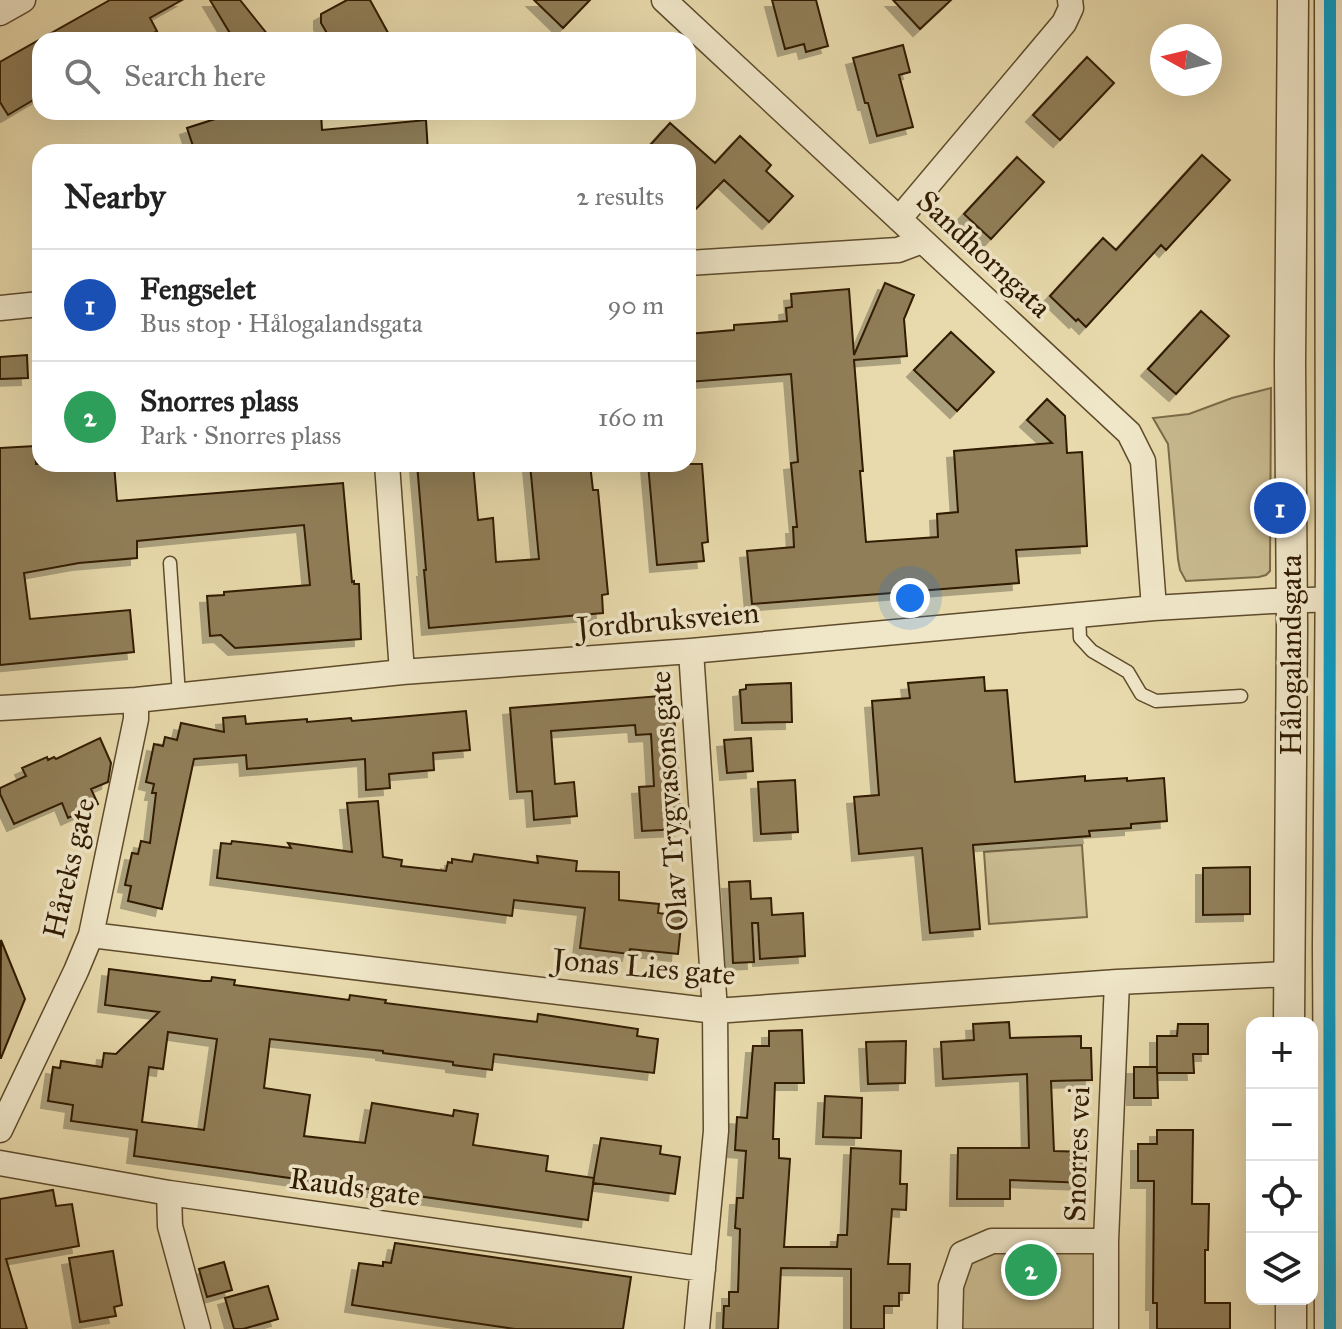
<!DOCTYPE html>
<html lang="en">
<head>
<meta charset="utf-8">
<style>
  :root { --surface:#fff; --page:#f2f2f2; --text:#222; --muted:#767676; --line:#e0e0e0; --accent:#0b8043 }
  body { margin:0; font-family:"IM FELL Great Primer",serif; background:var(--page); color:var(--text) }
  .controls { position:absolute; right:24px; bottom:24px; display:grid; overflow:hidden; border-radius:16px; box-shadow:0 8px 32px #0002 }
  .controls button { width:72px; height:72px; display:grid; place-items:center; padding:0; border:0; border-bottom:2px solid var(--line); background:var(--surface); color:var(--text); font:40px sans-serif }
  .compass { position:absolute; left:1150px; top:24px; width:72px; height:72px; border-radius:50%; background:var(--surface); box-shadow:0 8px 32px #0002; rotate:278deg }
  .you { position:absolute; left:910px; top:598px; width:28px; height:28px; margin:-20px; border:6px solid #fff; border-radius:50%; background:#1a73e8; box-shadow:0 0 0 12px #1a73e833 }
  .badge { display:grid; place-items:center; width:52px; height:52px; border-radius:50%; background:var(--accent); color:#fff; font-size:26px; font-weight:700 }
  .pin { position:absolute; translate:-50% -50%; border:4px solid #fff; box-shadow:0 2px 8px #0006 }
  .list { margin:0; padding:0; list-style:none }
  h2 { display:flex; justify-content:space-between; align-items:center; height:104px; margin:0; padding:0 32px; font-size:34px }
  h2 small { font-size:26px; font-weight:400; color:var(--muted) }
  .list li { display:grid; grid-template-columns:52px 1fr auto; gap:24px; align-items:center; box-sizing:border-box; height:112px; padding:0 32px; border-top:2px solid var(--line) }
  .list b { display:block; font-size:30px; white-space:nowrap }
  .list p { margin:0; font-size:26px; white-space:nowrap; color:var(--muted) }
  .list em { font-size:26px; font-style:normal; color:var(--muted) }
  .icon { flex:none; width:44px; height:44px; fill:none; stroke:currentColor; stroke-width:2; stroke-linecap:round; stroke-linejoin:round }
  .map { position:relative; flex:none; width:1342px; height:1329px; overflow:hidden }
  .search { position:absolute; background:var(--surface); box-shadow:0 8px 32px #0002; left:32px; top:32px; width:664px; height:88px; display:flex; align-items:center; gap:20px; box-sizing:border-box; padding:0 28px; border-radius:24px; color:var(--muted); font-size:30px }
  .panel { position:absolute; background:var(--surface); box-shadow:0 8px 32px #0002; left:32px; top:144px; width:664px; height:328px; border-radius:24px }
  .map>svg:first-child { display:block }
</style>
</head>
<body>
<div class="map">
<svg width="1342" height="1329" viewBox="0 0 1342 1329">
  <defs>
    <filter id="shadow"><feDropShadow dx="-7" dy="7" stdDeviation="0" flood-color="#0004"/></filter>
  </defs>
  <rect width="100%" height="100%" fill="#e8daac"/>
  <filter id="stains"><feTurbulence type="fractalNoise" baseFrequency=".0025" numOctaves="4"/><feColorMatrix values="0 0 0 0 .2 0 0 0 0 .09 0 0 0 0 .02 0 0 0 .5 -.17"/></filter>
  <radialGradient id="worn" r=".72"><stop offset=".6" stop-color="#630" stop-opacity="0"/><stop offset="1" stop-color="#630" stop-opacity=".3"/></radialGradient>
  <path fill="#c9ba8f" stroke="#7c6a48" stroke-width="2" d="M1271 388 1270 571 1266 575 1259 577 1186 581 1180 570 1178 559 1168 444 1153 418 1189 414 1232 398Z
    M1082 845 1087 917 989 924 984 852Z
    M1106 1241V1329H950L962 1254Z"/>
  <path fill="#907e59" stroke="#301b00" stroke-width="2" fill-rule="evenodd" filter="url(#shadow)" d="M110 0H182L150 18 157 31 141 40H40V96L8 115 0 102V62Z
    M210 0H240L272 40H234Z
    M347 0H370L392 40H331L321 23V14Z
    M534 0H590L563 28Z
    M772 0H816L828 46 806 52 804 44 785 49Z
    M893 0H951L920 29Z
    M903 45 910 72 899 75 913 127 877 136 868 103H865L853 58Z
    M1087 57 1114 83 1060 140 1033 115Z
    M237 112H321L322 130 426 120 428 152H195L187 128Z
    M670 123 715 163 740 136 771 165 766 171 793 196 769 222 724 180 688 217V152H644Z
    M1202 155 1230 180 1166 250 1161 245 1086 327 1078 319 1076 321 1050 296 1103 238 1116 250Z
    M1017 157 1044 182 991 239 964 214Z
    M885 283 914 295 904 319 907 356 854 360 863 471H860L866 542 938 537 937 514 958 512 954 451 1052 443 1027 420 1047 399 1065 416 1067 453 1082 452 1087 546 1016 550 1019 583 752 604 747 551 794 547 793 527H797L791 463 798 462 791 374 688 382V334L734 330V325L787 321 786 308 792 307 791 294 849 289 854 355Z
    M1201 311 1229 336 1176 394 1148 369Z
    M951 332 994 372 957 411 914 370Z
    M27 355 28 378 0 379V357Z
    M35 446 36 464H114L117 501 343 483 352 582 354 581V584H359L361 639 235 648 221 635 210 636 207 596 224 595V592L310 585 304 525 137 541V558L79 563 24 573 30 619 130 610 134 652 0 665V448Z
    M417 464H473L478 520 493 518 496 562 539 559 530 464H590L593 490H598L608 594 602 595 603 613 429 628 424 570H426Z
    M648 464H702L708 542 702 543 704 561 657 565Z
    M984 677 985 691 1007 690 1015 782 1085 776V781L1127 778V781L1164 778 1167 821 1131 824V828L1089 831 1090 836 973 845 980 929 930 933 922 848 859 854 854 797 879 795 872 701 910 698 908 683Z
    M791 683 792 722 742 723 740 690 746 689V685Z
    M673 695 681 829 642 831 639 787 654 786 651 734 636 735 635 725 551 731 555 784 574 782 577 816 534 820 532 791 517 792 510 708Z
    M466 711 470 750 433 753 434 770 389 774 390 788 366 790 365 759 247 769 246 755 194 759 162 909 128 901 131 886 125 885 132 853 138 854 141 841 150 843 156 793H152L154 784 146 782 154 744 163 746 165 737 177 740 181 723 224 732 223 718 245 716 246 724 307 719V722L351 718 352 721Z
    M100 738 111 763 108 782 91 789 98 804 68 818 62 803 14 824 0 794V788L26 776 22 768 47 757 48 760 54 757 56 759Z
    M751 738 753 771 727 773 724 740Z
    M795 780 798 832 761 834 758 782Z
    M378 801 383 857 402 860 401 866 446 871 448 862 452 863V859L472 862 474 854 538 863 537 856 577 861 576 871 619 872V900L659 904 658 913 682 916 678 954 630 949 629 954 580 948 585 908 514 900 512 916 217 878 221 843 231 844 232 841 291 848 288 843 352 852 347 803Z
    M1250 867V914L1203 915V868Z
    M750 881 751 899 771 898 772 915 803 913 805 956 760 959 758 923H752L754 962 733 963 729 882Z
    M1 940 25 999 1 1058H0Z
    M109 969 203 981H211L212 977 235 980 234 985 304 994 349 1000 350 995 386 1000 385 1003 537 1022 538 1014 638 1029 637 1036 658 1039 654 1073 494 1054 492 1070 453 1065V1062L383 1053V1051L270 1039 264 1088 310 1095 304 1136 365 1143 372 1103 453 1116 454 1110 478 1114 473 1145 548 1156 546 1171 594 1178 588 1220 134 1156 137 1130 71 1121 73 1105 48 1101 53 1067 60 1068 61 1061 102 1067 104 1053 116 1054 159 1012 105 1005ZM168 1032 217 1039 204 1130 142 1122 149 1067 163 1069Z
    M1009 1022 1010 1038 1081 1036V1048H1091L1092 1080 1051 1081 1054 1151 1088 1152 1087 1183 1010 1180V1199H957L958 1148H1029L1027 1074 943 1079 941 1042 974 1040 973 1024Z
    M1178 1024H1208V1054H1193L1194 1073H1157V1036H1177Z
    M802 1030 804 1083H775L773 1139H779V1158L790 1159 784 1247H837L838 1235H847L851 1148 901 1151 900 1184H907L906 1210 892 1209 888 1264H910L909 1293H899V1306H884V1329H851V1269L781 1268 778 1329H723L724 1306H729V1292H738L740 1229 735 1228 737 1198H743L746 1151 735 1150 737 1117 747 1118 753 1046H769V1031Z
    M906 1041 905 1083 868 1084 866 1042Z
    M1134 1067H1157L1158 1098H1134Z
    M825 1096 862 1098 861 1138 823 1137Z
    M1157 1130H1193L1192 1204H1209L1208 1250H1205V1303H1230V1329H1157V1303H1153L1154 1181H1138V1144H1157Z
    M601 1138 661 1146 660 1154 680 1157 675 1194 593 1183Z
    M53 1190 56 1206 72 1204 79 1246 6 1259 27 1329H0V1199Z
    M395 1243 631 1277 623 1329H515L352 1305 359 1263 383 1266V1262L391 1263Z
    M113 1251 122 1305 114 1307 116 1316 80 1322 69 1258Z
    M224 1262 232 1290 207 1297 199 1269Z
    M268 1286 278 1319 243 1329H234L225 1298Z"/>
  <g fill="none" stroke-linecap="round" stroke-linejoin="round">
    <g stroke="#5e4b2b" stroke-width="15">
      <path id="service" d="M170 563 179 695
        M1079 615 1080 638 1092 651 1128 672 1141 694 1156 701 1241 696"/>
    </g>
    <g stroke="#5e4b2b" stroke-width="27">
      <path id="minor" d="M664 0 1129 433 1143 461 1154 608
        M0 13 23 0
        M899 219 1064 23 1071 8 1070 0
        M688 263 898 250 922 241
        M0 308 40 304
        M387 464 402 672
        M691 651 715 1011 716 1131 697 1329
        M0 708 136 700 402 672 691 651 1154 608 1272 601 1342 599
        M91 935 715 1011 1117 982 1289 974
        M0 1130 76 971 91 935 136 719V700
        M0 1163 169 1193 703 1269
        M169 1193 170 1226 198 1329
        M950 1329 951 1286 962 1254 992 1241H1106
        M1106 1329V1241L1117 982"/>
    </g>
    <g stroke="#5e4b2b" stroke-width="33">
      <path id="tertiary" d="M1289 1023 1292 625 1290 365 1293 0
        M1291 1299V1329
        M1330 1329 1328 947 1331 558 1330 0"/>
    </g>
    <use href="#service" stroke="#f0e7c9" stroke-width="12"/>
    <use href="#minor" stroke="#f0e7c9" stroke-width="24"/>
    <use href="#tertiary" stroke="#f0e7c9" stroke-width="30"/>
    <g stroke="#f0e7c9" stroke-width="18">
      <path id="bus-1" d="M1330 0C1331 443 1328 886 1330 1329"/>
    </g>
    <use href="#bus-1" stroke="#079fcc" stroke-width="12"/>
  </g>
  <g text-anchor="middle" stroke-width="7" stroke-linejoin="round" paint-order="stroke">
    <g font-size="30" fill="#301b00" stroke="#f0e7c9">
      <text transform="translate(984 254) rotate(43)" y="10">Sandhorngata</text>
      <text transform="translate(668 620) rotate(-5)" y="10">Jordbruksveien</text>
      <text transform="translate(1291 655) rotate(-90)" y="10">Hålogalandsgata</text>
      <text transform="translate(669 801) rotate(-94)" y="10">Olav Trygvasons gate</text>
      <text transform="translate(69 868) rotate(-77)" y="10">Håreks gate</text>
      <text transform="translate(644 967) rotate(5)" y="10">Jonas Lies gate</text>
      <text transform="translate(1077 1154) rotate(-88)" y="10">Snorres vei</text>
      <text transform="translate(355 1187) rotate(8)" y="10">Rauds gate</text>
    </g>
  </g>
  <rect width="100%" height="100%" filter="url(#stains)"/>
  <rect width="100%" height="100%" fill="url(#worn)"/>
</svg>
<div class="controls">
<button>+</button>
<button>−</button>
<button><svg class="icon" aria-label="locate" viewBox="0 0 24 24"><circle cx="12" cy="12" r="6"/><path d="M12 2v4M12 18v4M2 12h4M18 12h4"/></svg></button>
<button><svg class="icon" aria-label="layers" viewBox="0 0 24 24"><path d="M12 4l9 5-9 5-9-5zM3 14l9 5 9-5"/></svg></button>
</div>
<svg class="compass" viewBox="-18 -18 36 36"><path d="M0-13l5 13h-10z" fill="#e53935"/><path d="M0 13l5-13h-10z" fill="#767676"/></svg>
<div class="you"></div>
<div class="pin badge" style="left:1280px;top:508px;background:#1a4fb4">1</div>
<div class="pin badge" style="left:1031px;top:1270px;background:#2e9e5b">2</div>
<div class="search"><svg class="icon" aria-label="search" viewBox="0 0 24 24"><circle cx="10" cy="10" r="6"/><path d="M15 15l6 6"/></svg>Search here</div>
<section class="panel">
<h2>Nearby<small>2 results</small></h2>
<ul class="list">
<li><span class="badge" style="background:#1a4fb4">1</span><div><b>Fengselet</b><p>Bus stop · Hålogalandsgata</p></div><em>90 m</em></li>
<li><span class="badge" style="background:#2e9e5b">2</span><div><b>Snorres plass</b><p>Park · Snorres plass</p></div><em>160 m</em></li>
</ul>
</section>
</div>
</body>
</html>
